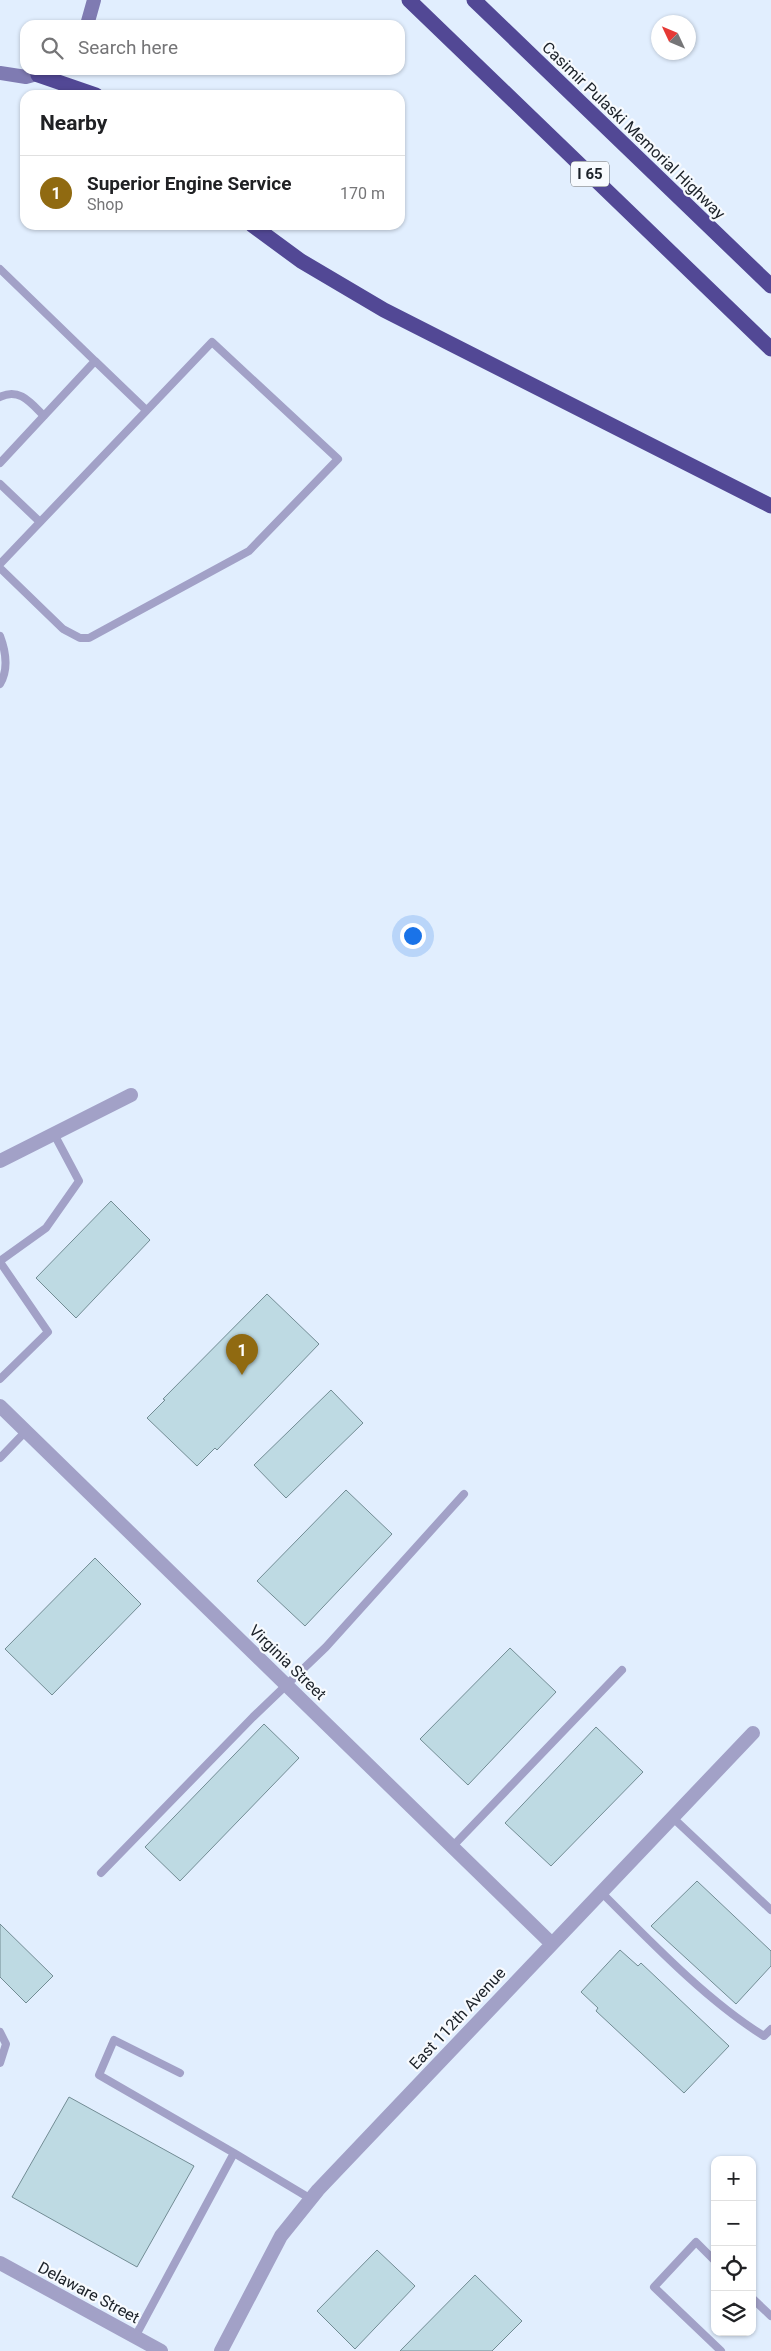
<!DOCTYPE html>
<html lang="en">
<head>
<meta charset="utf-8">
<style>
  :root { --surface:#fff; --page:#f6f6f6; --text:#202124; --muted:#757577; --line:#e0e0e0; --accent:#906a11 }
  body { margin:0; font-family:Roboto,sans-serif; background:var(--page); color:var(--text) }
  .controls { position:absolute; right:15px; bottom:15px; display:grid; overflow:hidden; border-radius:10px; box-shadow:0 1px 4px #0004 }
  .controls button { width:45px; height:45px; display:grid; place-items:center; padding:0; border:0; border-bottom:1px solid var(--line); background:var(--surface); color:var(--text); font:25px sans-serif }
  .compass { position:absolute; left:651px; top:15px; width:45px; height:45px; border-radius:50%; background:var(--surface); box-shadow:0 1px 4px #0004; rotate:314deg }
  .you { position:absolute; left:412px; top:935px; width:18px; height:18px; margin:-12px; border:4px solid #fff; border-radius:50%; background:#1a73e8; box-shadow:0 0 0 8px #1a73e833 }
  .badge { display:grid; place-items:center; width:32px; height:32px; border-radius:50%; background:var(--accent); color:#fff; font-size:16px; font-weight:700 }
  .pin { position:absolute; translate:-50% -41px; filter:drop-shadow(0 1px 2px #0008) }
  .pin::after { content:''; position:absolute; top:26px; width:18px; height:15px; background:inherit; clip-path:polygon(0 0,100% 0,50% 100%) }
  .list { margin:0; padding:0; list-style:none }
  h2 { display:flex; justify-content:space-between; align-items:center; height:65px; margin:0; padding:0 20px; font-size:21px }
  h2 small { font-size:16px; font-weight:400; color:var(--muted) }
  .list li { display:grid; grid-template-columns:32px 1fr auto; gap:15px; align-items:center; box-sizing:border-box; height:75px; padding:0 20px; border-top:1px solid var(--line) }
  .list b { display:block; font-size:19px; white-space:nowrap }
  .list p { margin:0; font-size:16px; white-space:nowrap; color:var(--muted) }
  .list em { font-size:16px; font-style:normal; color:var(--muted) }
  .icon { flex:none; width:28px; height:28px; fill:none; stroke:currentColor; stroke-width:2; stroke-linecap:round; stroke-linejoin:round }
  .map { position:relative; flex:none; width:771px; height:2351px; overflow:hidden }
  .search { position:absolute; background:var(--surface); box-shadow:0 1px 4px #0004; left:20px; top:20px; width:385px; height:55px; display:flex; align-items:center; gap:12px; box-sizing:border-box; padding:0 18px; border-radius:15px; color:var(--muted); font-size:19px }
  .panel { position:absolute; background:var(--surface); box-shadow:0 1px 4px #0004; left:20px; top:90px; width:385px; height:140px; border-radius:15px }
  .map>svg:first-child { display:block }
</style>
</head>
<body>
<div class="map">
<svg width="771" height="2351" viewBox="0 0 771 2351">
  <rect width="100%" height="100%" fill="#e1eefe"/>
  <path fill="#bedae3" stroke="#728c94" d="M111 1201 150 1240 76 1318 36 1278Z
    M267 1294 319 1344 217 1450 215 1448 197 1466 147 1418 165 1400 163 1399Z
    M331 1390 363 1423 286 1498 254 1465Z
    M346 1490 392 1534 305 1626 257 1581Z
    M95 1558 141 1604 52 1695 5 1649Z
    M510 1648 556 1692 468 1785 420 1739Z
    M264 1724 299 1758 180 1881 145 1847Z
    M596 1727 643 1772 551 1866 505 1823Z
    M697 1881 771 1951V1966L736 2004 651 1926Z
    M0 1924 53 1976 26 2003 0 1977Z
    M620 1950 638 1966 641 1963 729 2046 684 2093 596 2011 598 2008 581 1992Z
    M69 2097 194 2166 137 2267 12 2197Z
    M377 2250 415 2286 355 2349 317 2311Z
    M475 2275 522 2321 492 2351H400Z"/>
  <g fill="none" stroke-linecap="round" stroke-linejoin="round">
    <path stroke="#a2a1c7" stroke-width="8" d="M0 269 95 361 0 463
      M95 361 146 410
      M0 397C19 387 31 403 44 416
      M0 484 40 522
      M0 564 212 342 338 459 249 551 89 638H80L63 629 0 568
      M0 636C6 652 9 669 0 684
      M0 1261 46 1228 79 1181 54 1134
      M0 1262 48 1332 0 1379
      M0 1458 26 1431
      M672 1817 771 1910
      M452 1847 622 1670
      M101 1873 253 1717 326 1647 464 1494
      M601 1892C649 1940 707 2001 764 2036L771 2029
      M0 2032 6 2044 0 2063
      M234 2153 311 2199
      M715 2261 696 2242 654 2287 721 2351
      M752 2298 771 2316
      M135 2337 234 2153 99 2075 114 2040 180 2073"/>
    <path stroke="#a2a1c7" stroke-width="14" d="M0 1161 131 1095
      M0 1406 552 1944
      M0 2263 161 2351
      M221 2351 281 2236 318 2190 753 1733"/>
    <path stroke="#7f7bb2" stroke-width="14" d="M87 25 94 0
      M0 73 26 77 51 70"/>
    <path stroke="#524895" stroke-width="15" d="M409 0 771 349
      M474 0 771 286
      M38 75 96 95
      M252 225 301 261 384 310 771 506"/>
  </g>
  <g text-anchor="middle" stroke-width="4.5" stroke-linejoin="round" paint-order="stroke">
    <rect fill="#f7fafe" stroke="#5d6268" stroke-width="1" x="571" y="161.5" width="38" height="25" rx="4"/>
    <g font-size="15" font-weight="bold" fill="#1b2128">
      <text x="590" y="179">I 65</text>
    </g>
    <g font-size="16" fill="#1b2128" stroke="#f7fafe">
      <text transform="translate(634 130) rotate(44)" y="6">Casimir Pulaski Memorial Highway</text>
      <text transform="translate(288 1662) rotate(44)" y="6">Virginia Street</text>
      <text transform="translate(457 2018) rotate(-47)" y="6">East 112th Avenue</text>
      <text transform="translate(89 2292) rotate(28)" y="6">Delaware Street</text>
    </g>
  </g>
</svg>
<div class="controls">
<button>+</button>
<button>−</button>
<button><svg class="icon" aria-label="locate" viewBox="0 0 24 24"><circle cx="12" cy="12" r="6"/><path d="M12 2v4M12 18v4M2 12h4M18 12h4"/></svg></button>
<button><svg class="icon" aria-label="layers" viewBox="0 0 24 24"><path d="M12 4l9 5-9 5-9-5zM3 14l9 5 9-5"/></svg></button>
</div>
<svg class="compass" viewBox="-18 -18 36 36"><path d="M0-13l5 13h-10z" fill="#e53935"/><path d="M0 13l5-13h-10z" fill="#757577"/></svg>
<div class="you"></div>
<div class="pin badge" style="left:242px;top:1375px">1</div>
<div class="search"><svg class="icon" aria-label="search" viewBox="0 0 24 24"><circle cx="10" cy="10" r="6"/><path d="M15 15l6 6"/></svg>Search here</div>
<section class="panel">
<h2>Nearby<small></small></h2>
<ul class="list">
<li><span class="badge">1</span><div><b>Superior Engine Service</b><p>Shop</p></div><em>170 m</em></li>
</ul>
</section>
</div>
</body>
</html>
